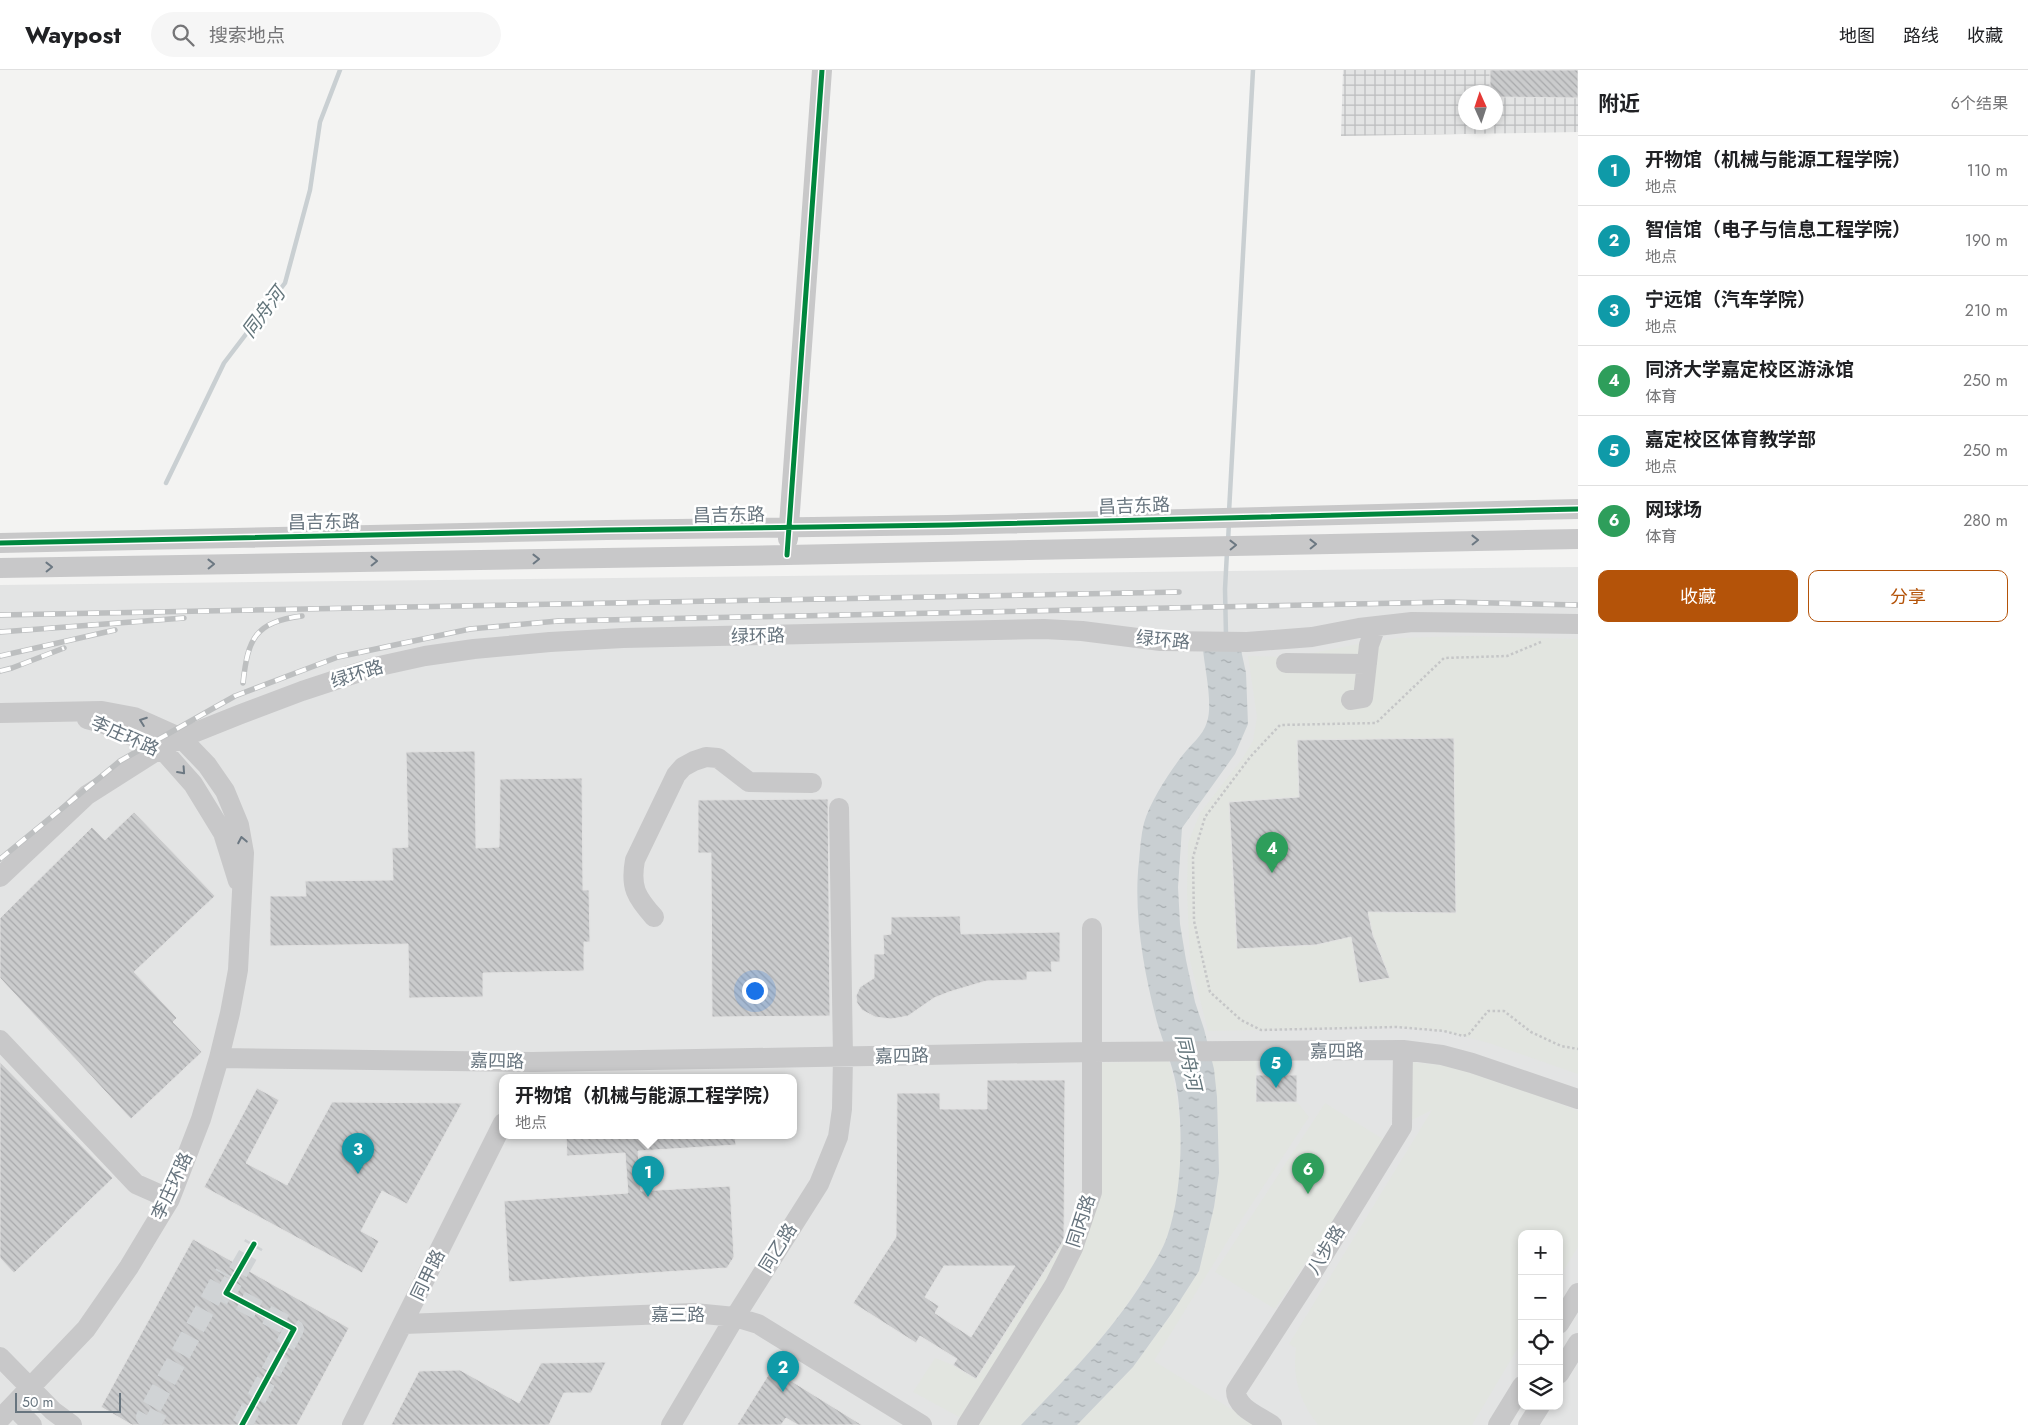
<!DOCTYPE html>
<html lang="zh">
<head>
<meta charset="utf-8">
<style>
  :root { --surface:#fff; --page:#f6f6f6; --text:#202124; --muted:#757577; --line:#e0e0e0; --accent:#b45309 }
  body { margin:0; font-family:Jost,"Noto Sans SC",sans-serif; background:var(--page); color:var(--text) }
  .controls { position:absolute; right:15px; bottom:15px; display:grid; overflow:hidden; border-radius:10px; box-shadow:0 2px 8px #0003 }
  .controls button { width:45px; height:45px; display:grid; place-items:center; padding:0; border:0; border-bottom:1px solid var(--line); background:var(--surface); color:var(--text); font:25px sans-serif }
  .compass { position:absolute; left:1458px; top:15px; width:45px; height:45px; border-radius:50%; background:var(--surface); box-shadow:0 2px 8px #0003; rotate:357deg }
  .scale { position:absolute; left:15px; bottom:12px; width:106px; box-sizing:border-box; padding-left:5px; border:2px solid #67747e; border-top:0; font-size:14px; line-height:18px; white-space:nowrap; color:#67747e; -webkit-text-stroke:4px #fff; paint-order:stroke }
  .you { position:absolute; left:754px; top:920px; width:18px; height:18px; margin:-12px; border:4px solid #fff; border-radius:50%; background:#1a73e8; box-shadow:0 0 0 8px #1a73e833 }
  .badge { display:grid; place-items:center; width:32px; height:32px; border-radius:50%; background:var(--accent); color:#fff; font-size:16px; font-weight:700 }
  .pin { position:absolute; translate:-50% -41px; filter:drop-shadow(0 1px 2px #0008) }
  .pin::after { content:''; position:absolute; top:26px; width:18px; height:15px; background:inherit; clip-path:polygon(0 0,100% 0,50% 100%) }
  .popup { position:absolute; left:499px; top:1004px; width:298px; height:65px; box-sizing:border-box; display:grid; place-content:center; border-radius:10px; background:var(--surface); filter:drop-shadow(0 1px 4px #0005); font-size:16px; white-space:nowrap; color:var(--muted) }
  .popup b { font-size:19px; color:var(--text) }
  .popup::after { content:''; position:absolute; left:50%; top:100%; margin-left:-10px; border:10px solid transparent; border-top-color:var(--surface) }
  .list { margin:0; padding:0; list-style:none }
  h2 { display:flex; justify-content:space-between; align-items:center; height:65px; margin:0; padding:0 20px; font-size:21px }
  h2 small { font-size:16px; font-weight:400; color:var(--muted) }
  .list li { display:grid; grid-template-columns:32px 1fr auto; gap:15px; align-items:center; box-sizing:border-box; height:70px; padding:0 20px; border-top:1px solid var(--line) }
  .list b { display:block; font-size:19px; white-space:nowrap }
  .list p { margin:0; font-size:16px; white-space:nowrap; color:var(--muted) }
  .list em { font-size:16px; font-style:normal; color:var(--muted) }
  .actions { display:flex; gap:10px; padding:15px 20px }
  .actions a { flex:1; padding:11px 0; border:1px solid var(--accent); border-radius:10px; text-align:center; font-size:18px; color:var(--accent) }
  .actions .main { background:var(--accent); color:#fff }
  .icon { flex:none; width:28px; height:28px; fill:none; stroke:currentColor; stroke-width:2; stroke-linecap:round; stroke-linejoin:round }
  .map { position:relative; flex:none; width:1578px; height:1355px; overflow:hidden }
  header { display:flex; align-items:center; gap:30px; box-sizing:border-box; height:70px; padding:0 25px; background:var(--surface); border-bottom:1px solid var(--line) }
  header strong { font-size:24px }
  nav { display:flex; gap:28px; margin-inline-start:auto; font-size:18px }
  .search { width:350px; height:45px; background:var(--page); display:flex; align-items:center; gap:12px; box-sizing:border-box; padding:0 18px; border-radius:28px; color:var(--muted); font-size:19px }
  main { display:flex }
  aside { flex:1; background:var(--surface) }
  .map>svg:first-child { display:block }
</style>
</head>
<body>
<header>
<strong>Waypost</strong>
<div class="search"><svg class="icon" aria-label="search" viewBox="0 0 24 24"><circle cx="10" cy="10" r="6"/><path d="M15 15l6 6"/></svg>搜索地点</div>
<nav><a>地图</a><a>路线</a><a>收藏</a></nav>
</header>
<main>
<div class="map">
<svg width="1578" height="1355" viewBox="0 0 1578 1355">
  <defs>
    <pattern id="industrial-grid" width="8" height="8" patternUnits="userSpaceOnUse" patternTransform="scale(1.25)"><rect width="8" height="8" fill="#e3e4e4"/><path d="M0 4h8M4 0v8" fill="none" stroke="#bcbdbe"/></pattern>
    <pattern id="water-ripples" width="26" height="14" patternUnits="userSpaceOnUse" patternTransform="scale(1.25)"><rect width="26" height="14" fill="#c9cfd2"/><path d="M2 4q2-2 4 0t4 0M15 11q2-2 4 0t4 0" fill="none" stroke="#a7adb0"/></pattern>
    <pattern id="building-back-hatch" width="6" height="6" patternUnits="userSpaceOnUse" patternTransform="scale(1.25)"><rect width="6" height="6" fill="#cacbcc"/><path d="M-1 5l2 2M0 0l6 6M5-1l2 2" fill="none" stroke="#a8a9ab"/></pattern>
  </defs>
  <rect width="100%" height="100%" fill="#f3f3f2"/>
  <path fill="#e3e4e4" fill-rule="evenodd" d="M1578 497V1355H0V515ZM503 1008H793V1066H503ZM1522 1164H1559V1336H1522Z"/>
  <path fill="url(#industrial-grid)" fill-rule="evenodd" d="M1343 0H1578V62L1341 66ZM1466 22H1496V52H1466Z"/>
  <path fill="#e2e5e0" d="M1468 566 1578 569V1004L1489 973 1444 961 1397 957 1208 961 1190 891 1187 822 1188 773 1200 743 1242 689 1253 671 1257 647 1248 586 1293 587 1353 575 1398 568Z
    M1209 982H1257L1256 1032H1297L1309 1047 1230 1167 1154 1291 1257 1355H1077L1133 1297 1172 1243 1199 1201 1214 1137 1219 1103 1217 1027Z
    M1169 991C1184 1043 1186 1117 1167 1167 1162 1181 1153 1195 1145 1207 1111 1263 1066 1308 1021 1355H974L913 1322 935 1288 953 1295 976 1309 1064 1171H1076L1092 1122 1093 993Z
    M1411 992 1450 996 1543 1027 1578 1041V1177L1559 1208V1164H1522V1271L1472 1355H1318C1300 1332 1292 1308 1296 1278L1289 1274 1432 1040 1412 1050Z
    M1325 1033 1386 1071 1275 1239 1215 1202Z"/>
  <path fill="url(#water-ripples)" d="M1203 580H1241L1246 603 1248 654 1235 684 1182 758 1178 817 1180 854 1186 890 1195 932 1204 959 1214 999 1217 1027 1219 1103 1214 1137 1199 1201 1172 1243 1133 1297 1077 1355H1021C1066 1308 1111 1263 1145 1208 1153 1195 1162 1181 1167 1167 1182 1125 1184 1058 1176 1014 1172 993 1163 973 1157 952 1144 903 1133 843 1139 791 1140 779 1141 765 1144 753 1150 732 1168 704 1182 686 1190 675 1203 666 1207 652 1213 634 1205 600 1203 580Z"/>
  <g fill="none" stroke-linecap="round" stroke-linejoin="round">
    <path stroke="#c9cfd2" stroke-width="4.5" d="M166 413 224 293 285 213 310 120 320 52 340 0
      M1229 442 1253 0
      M1228 472 1229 452
      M1226 566 1225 519 1227 482"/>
  </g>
  <path fill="url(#building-back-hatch)" stroke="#e2e2e2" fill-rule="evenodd" d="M1490 0H1578V28L1496 27V22H1490Z
    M1454 668 1456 843 1368 842 1373 865 1390 908 1359 913 1351 867 1316 875 1237 879 1229 732 1299 727 1297 670Z
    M475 681 476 778 499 777 500 709 582 708 583 820H589L590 872H584V901L483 903V927L409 928 408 874 270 876V826H306L305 811 393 810 392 778 408 777 406 682Z
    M828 729 830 946 712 947 711 783H698V730Z
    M134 742 215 826 134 902 177 948 173 952 202 982 131 1049 0 908V848L92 757 105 770Z
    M960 846 961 864 1060 862V892H1051L1052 902H1027V910L986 911 949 922 934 928 908 946 891 949 875 947 862 940 857 933 856 926 860 917 874 908V884H884L883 865 891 864V847Z
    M0 992 113 1108 14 1203 0 1188Z
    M1256 1005H1297V1032H1256Z
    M987 1010H1065L1064 1168 1061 1175 976 1309 953 1295 957 1289 920 1266 916 1273 853 1233 896 1167 897 1023H940V1039H987ZM944 1196H1015L971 1267 935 1243 939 1236 925 1227Z
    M257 1018 279 1030 246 1093 287 1115 332 1032 462 1033 407 1134 382 1121 361 1161 379 1171 362 1203 204 1117Z
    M566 1066H735L736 1075 638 1081 641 1121 730 1116 734 1187 727 1198 509 1212 504 1131 628 1123 625 1083 567 1086Z
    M193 1169 349 1258 297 1355H132L101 1337Z
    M606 1292 591 1323H564L549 1355H391L419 1301 460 1300 519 1333 541 1293Z
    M772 1299 862 1355H798L786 1348 781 1355H737Z"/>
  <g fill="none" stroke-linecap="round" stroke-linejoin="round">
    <path stroke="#d0d3d5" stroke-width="20" stroke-dasharray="20 10" stroke-linecap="butt" d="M162 1355 146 1347 225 1203
      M242 1355 294 1259 226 1223 254 1174"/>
    <path stroke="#c5c6c7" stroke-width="2.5" stroke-dasharray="2.5 2.5" stroke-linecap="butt" d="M1541 572 1507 586 1444 588 1376 653 1280 655 1251 686 1205 747 1193 787 1194 851 1210 922 1241 950 1261 960 1397 957 1444 961 1463 966 1469 964 1488 941H1504L1531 962 1561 976 1578 979"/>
    <path stroke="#c8c8c9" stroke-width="20" d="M788 469 822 0
      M0 473 607 460 948 455 1578 439
      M0 498 787 485 1578 469
      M1286 593 1367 594
      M1351 630 1363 628 1369 575 1376 556
      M0 643 102 641 134 647 181 668 207 695 225 721 239 755 244 783 238 900 230 943 219 988 201 1049 170 1129 129 1197 86 1259 0 1349
      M87 649 102 653 161 678 193 714 223 763 238 811
      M0 807 87 725 161 678 181 668 241 644 302 621 375 597 425 586 474 579 550 572 623 568 1044 559 1082 561 1161 571 1247 572 1312 567 1359 558 1412 552 1578 554
      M654 847C636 827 630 817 635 790L676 705 683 697 694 691 706 687 718 688 749 712 812 713
      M0 970 136 1114 170 1129
      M219 988 533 992 1093 982 1403 980 1442 985 1472 993 1578 1029
      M404 1254 694 1243 735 1247 758 1254 922 1355
      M1559 1254 1578 1223
      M0 1287 53 1341 72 1355
      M1559 1304 1578 1273
      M21 1344 32 1355
      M352 1355 503 1053
      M671 1355 735 1247 819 1114 838 1067 842 1039 843 987 839 738
      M967 1355 1055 1214 1073 1178 1092 1122V858
      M1272 1355C1259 1346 1236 1338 1236 1321L1311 1205 1402 1057 1403 980
      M1498 1355 1522 1316
      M1528 1355 1540 1336"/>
    <g stroke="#bdbfc0" stroke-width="5.5">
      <path id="rail" d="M0 545 1179 522
        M0 562 184 548
        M0 586 115 560
        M0 601 12 598 64 578
        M243 613C248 568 255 552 302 546
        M0 789 120 691 235 626 338 587 470 559 558 551 1450 532 1578 535"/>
    </g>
    <use href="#rail" stroke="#fff" stroke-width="4" stroke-dasharray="11" stroke-linecap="butt"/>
    <g stroke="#fff" stroke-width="8">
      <path id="cycleway" d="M0 473 607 460 948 455 1578 439
        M787 485 822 0
        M242 1355 294 1259 226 1223 254 1174"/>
    </g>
    <use href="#cycleway" stroke="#00873e" stroke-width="5"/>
  </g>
  <defs><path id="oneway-chevron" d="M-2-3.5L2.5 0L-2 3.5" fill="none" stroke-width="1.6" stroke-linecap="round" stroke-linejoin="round" transform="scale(1.25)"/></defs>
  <g stroke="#6c7882">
    <use href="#oneway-chevron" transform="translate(1475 470) rotate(-1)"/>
    <use href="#oneway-chevron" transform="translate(1313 474) rotate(-1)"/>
    <use href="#oneway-chevron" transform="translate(1233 475) rotate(-1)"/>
    <use href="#oneway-chevron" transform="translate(536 489) rotate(-1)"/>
    <use href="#oneway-chevron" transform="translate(374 491) rotate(-1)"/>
    <use href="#oneway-chevron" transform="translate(211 494) rotate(-1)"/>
    <use href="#oneway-chevron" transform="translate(49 497) rotate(-1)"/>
    <use href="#oneway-chevron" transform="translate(143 651) rotate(-160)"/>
    <use href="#oneway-chevron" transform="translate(182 701) rotate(48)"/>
    <use href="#oneway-chevron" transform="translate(242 770) rotate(-101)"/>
  </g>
  <g text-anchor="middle" stroke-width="5" stroke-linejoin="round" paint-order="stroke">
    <g font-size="18" fill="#67747e" stroke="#fff">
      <text transform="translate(1134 436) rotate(-2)" y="6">昌吉东路</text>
      <text transform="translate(729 445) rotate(-1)" y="6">昌吉东路</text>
      <text transform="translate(324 452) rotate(-1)" y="6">昌吉东路</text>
      <text transform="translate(758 566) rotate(-1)" y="6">绿环路</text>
      <text transform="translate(1163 570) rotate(5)" y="6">绿环路</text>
      <text transform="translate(357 604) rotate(-17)" y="6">绿环路</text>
      <text transform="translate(125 666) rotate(24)" y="6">李庄环路</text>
      <text transform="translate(1337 981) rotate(-1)" y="6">嘉四路</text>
      <text transform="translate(902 986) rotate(-1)" y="6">嘉四路</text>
      <text transform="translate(497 991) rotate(1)" y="6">嘉四路</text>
      <text transform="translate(172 1116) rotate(-65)" y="6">李庄环路</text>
      <text transform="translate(1081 1151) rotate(-72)" y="6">同丙路</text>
      <text transform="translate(778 1178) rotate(-58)" y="6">同乙路</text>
      <text transform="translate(1326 1180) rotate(-58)" y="6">八步路</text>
      <text transform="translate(428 1205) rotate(-64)" y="6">同甲路</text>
      <text x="678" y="1251">嘉三路</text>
    </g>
    <g font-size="19" font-style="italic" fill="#63757b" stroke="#fff">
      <text transform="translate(263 242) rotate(-53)" y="7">同舟河</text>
      <text transform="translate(1189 992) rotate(77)" y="7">同舟河</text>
    </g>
  </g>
</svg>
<div class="controls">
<button>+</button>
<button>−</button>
<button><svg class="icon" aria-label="locate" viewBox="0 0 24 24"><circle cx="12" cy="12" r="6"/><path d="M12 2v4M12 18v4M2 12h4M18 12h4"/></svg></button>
<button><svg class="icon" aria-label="layers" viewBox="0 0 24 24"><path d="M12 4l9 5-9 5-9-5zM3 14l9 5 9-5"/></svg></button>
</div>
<svg class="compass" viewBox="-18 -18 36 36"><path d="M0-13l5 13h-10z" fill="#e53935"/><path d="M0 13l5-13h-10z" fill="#757577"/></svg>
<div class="scale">50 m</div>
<div class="you"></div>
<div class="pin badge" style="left:648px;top:1127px;background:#0f9aa8">1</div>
<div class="popup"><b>开物馆（机械与能源工程学院）</b>地点</div>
<div class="pin badge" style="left:783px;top:1322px;background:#0f9aa8">2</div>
<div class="pin badge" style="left:358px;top:1104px;background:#0f9aa8">3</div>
<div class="pin badge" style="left:1272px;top:803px;background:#2e9e5b">4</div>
<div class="pin badge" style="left:1276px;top:1018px;background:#0f9aa8">5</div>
<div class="pin badge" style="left:1308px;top:1124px;background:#2e9e5b">6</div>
</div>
<aside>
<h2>附近<small>6个结果</small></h2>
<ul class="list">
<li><span class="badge" style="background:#0f9aa8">1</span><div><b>开物馆（机械与能源工程学院）</b><p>地点</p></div><em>110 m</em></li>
<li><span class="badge" style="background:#0f9aa8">2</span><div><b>智信馆（电子与信息工程学院）</b><p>地点</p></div><em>190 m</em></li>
<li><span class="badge" style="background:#0f9aa8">3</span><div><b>宁远馆（汽车学院）</b><p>地点</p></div><em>210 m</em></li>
<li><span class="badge" style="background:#2e9e5b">4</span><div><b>同济大学嘉定校区游泳馆</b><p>体育</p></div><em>250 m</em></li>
<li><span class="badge" style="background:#0f9aa8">5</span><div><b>嘉定校区体育教学部</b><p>地点</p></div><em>250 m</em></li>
<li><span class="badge" style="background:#2e9e5b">6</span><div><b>网球场</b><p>体育</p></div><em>280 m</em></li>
</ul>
<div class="actions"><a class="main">收藏</a><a>分享</a></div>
</aside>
</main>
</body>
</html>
